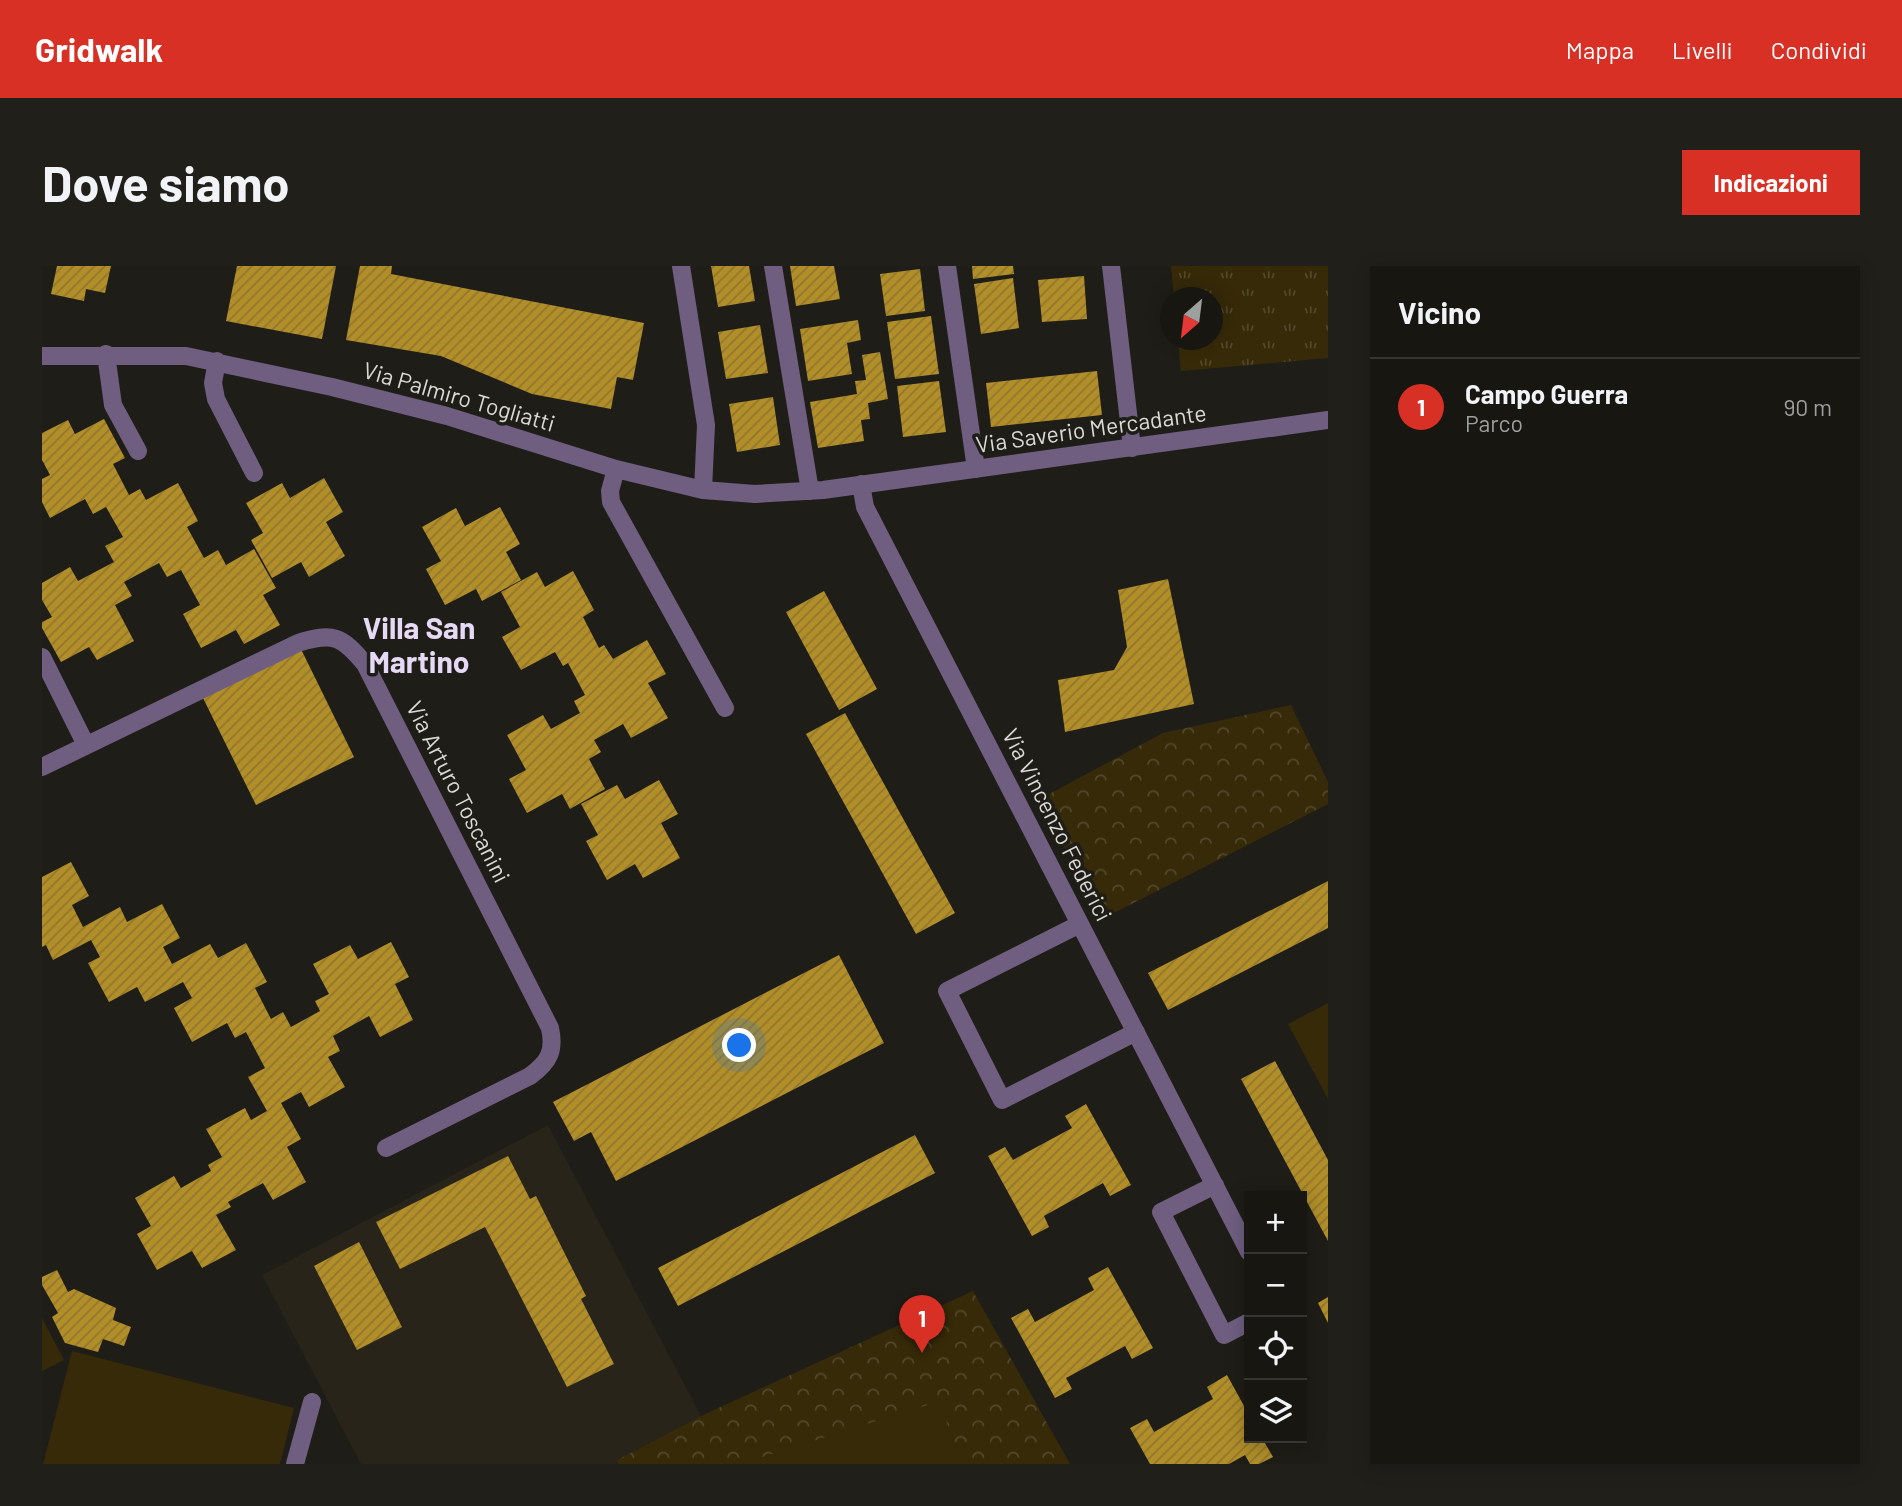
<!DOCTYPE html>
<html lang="it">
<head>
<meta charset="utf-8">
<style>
  :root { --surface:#171611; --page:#201f1a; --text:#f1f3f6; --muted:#9e9f9f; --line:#363531; --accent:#d93025 }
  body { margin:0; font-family:Barlow,sans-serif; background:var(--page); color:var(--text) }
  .controls { position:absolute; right:21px; bottom:21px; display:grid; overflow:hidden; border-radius:0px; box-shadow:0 4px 18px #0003 }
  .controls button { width:63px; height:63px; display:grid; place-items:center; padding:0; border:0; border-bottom:2px solid var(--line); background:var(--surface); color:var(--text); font:35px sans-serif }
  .compass { position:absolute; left:1118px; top:21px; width:63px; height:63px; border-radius:50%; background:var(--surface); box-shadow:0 4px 18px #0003; rotate:208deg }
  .you { position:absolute; left:698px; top:780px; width:24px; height:24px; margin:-18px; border:5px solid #fff; border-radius:50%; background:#1a73e8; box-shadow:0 0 0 10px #1a73e833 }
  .badge { display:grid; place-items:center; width:46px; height:46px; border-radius:50%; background:var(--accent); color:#fff; font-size:23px; font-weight:700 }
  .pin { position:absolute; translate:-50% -58px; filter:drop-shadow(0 2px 4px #0008) }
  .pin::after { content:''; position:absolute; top:37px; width:24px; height:21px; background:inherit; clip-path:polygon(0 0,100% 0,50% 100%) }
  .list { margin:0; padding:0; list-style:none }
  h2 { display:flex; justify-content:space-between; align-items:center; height:91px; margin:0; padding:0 28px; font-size:30px }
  h2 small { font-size:23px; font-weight:400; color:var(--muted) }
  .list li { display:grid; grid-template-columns:46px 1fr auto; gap:21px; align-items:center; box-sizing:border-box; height:98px; padding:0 28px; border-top:2px solid var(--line) }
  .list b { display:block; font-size:26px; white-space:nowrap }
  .list p { margin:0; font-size:23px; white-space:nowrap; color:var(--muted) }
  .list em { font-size:23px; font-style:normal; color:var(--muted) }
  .icon { flex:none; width:38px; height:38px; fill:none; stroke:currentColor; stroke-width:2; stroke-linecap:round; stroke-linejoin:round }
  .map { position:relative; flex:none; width:1286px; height:1198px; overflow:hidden; border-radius:0px }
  header { display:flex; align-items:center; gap:42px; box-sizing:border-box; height:98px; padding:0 35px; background:var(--accent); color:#fff }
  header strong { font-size:33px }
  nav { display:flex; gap:38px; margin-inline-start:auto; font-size:24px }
  .intro { display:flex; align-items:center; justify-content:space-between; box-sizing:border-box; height:168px; padding:0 42px }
  h1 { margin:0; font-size:49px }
  .button { padding:18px 32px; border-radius:0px; background:var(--accent); color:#fff; font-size:24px; font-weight:700 }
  main { display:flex; gap:42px; padding:0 42px }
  aside { flex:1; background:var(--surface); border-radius:0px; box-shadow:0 4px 18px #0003 }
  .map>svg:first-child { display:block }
</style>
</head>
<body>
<header>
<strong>Gridwalk</strong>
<nav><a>Mappa</a><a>Livelli</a><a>Condividi</a></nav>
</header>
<div class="intro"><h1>Dove siamo</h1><a class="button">Indicazioni</a></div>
<main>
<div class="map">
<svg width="1286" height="1198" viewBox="0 0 1286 1198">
  <defs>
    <pattern id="grass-tufts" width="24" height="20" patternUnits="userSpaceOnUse" patternTransform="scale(1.75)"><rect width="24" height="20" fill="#362a08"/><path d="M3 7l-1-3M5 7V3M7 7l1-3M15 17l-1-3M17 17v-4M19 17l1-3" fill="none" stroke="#52482b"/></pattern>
    <pattern id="forest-crowns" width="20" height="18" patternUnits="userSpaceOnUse" patternTransform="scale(1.75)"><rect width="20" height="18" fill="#362a08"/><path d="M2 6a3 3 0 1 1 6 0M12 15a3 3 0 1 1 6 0" fill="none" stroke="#52482b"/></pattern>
    <pattern id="building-hatch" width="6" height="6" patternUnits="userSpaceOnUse" patternTransform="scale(1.75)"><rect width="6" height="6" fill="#b18e28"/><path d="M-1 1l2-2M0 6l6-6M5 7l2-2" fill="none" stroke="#90772f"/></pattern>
  </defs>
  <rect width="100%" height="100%" fill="#1f1d17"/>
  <path fill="#292419" d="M506 859 659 1150 575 1194 577 1198H319L220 1009Z"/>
  <path fill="url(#grass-tufts)" d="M1129 0H1286V92L1139 105 1136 74H1170V32L1132 31Z"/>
  <path fill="url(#forest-crowns)" d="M1249 439 1286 516V538L1060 653 996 534 1121 467Z
    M931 1025 1028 1198H577L575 1194 659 1150Z"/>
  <path fill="#362a08" d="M1286 737V833L1246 758Z
    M0 1052 22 1094 0 1105Z
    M30 1085 252 1142 238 1198H1Z
    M898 1135 918 1198H699Z"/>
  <path fill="url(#building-hatch)" d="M15 0H69L63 27 44 23 42 35 9 28Z
    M195 0H294L280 73 184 55Z
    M318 0H350L349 8 602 57 591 114 575 111 569 143 490 128 399 90 304 74Z
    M669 0H707L713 35 676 41Z
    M748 0H792L798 33 754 40Z
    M930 0H971L972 8 931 13Z
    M878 3 883 45 844 50 838 8Z
    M1042 10 1045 53 1000 56 996 14Z
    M971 12 977 62 939 68 932 18Z
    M889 50 897 108 853 113 845 56Z
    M816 54 819 74 805 77 810 108 766 115 758 63Z
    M718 59 726 107 684 113 676 66Z
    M838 86 846 133 826 137 828 153 819 154 822 175 776 182 768 136 815 128 813 115 824 114 820 89Z
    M1055 105 1060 149 949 161 944 117Z
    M897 115 904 166 861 171 855 120Z
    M731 131 738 179 695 186 687 138Z
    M62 153 83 192 71 198 87 229 98 223 104 234 136 217 156 255 145 261 162 292 176 284 184 299 212 283 234 322 221 329 238 359 202 378 194 364 159 382 141 348 158 339 139 304 125 311 117 297 82 316 90 330 73 339 92 375 55 394 47 381 19 396 0 362V356L10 351 0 334V317L28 301 36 315 72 296 63 280 81 271 64 241 51 248 43 233 8 252 0 236V213L8 209 0 194V167L26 154 33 168Z
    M282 212 301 246 284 256 303 290 267 311 259 296 230 312 209 274 221 267 204 237 240 217 248 232Z
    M458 241 478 278 464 286 479 314 440 335 434 323 403 339 384 303 399 295 380 261 414 242 423 260Z
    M531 305 552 344 541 351 557 382 562 379 571 393 605 374 624 408 606 417 626 452 589 472 581 458 552 474 559 486 547 493 563 523 528 543 520 528 485 547 467 513 484 504 465 469 501 449 509 463 538 447 532 435 543 429 526 397 521 400 513 386 479 404 460 371 478 361 459 326 495 306 503 321Z
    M1126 313 1152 438 1023 466 1016 414 1072 404 1085 381 1076 324Z
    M782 325 835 423 797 444 744 346Z
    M256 377 312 491 214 539 158 426Z
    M803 447 913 647 874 668 764 468Z
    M617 514 636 548 619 557 638 592 601 612 593 598 565 614 544 575 556 569 539 538 575 519 583 533Z
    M29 596 47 630 30 639 41 661 78 641 85 656 120 638 138 672 121 681 130 698 168 678 176 692 204 677 225 716 213 722 229 753 241 746 249 761 278 745 273 735 287 728 271 698 308 679 316 693 349 676 367 711 353 718 371 754 338 771 327 750 291 770 298 785 286 791 303 821 267 841 259 826 239 837 259 873 245 881 264 916 231 934 221 917 186 936 189 941 174 949 194 984 160 1002 150 985 115 1004 95 968 109 960 93 932 132 910 139 922 169 905 166 899 180 891 164 863 203 842 209 854 225 845 206 811 223 802 204 766 193 772 185 757 150 776 132 742 150 732 141 716 103 736 95 721 67 736 46 697 58 691 49 674 11 694 4 679 0 681V611Z
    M1286 615V662L1126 744 1106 707Z
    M797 689 842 777 574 915 549 866 532 875 511 836Z
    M1233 795 1286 894V975L1199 813Z
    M1044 838 1089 919 1068 930 1061 917 1002 950 1007 961 990 970 946 890 963 881 971 894 1030 862 1023 850Z
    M873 869 893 907 636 1040 616 1002Z
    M466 890 488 933 494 930 544 1030 539 1033 572 1098 525 1121 443 961 358 1003 334 956Z
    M317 976 360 1061 315 1084 272 1000Z
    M1066 1001 1111 1082 1090 1093 1083 1080 1024 1112 1030 1123 1013 1132 969 1052 986 1043 993 1056 1052 1024 1046 1012Z
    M15 1004 26 1026 32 1023 74 1042 71 1054 89 1061 82 1080 61 1073 56 1086 23 1077 10 1051 16 1047 0 1019V1011Z
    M1286 1031V1057L1276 1037Z
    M1185 1109 1207 1149V1172H1220L1231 1191 1217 1198H1208L1203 1189 1187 1198H1108L1088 1162 1105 1153 1112 1166 1171 1133 1165 1121Z"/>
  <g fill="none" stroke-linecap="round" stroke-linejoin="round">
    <path stroke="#6f5e80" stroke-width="18" d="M639 0 664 159 661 224
      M731 0 768 225
      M905 0 934 203
      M1069 0 1090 182
      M64 88 71 139 96 185
      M0 90H144L290 121 405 150 574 203 661 224 713 228 781 224 1286 154
      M175 95 171 117 174 133 212 207
      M574 203 568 225 569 236 683 442
      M819 218 823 241 1207 986
      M0 391 44 479
      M0 501 256 377C291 366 300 370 323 398L508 762C513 785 507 796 488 810L344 882
      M1038 658 905 725 960 834 1094 766
      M1173 919 1119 946 1182 1069 1207 1056
      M253 1198 270 1136"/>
  </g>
  <g text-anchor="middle" stroke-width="7" stroke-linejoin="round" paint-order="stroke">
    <g font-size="23" fill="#dcdbd7" stroke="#1f1d17">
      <text transform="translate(417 131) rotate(16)" y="8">Via Palmiro Togliatti</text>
      <text transform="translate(1049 163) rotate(-8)" y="8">Via Saverio Mercadante</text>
      <text transform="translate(416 526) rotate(63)" y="8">Via Arturo Toscanini</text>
      <text transform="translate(1015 559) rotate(63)" y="8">Via Vincenzo Federici</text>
    </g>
    <g font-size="30" font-weight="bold" fill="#e6d9f5" stroke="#1f1d17">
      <text x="377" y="373">Villa San<tspan x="377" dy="34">Martino</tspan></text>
    </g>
  </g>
</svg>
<div class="controls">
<button>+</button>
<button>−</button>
<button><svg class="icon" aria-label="locate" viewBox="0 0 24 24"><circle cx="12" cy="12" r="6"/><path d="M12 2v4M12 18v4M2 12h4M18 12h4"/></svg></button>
<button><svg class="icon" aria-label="layers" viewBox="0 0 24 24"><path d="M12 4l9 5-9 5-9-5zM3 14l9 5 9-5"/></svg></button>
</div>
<svg class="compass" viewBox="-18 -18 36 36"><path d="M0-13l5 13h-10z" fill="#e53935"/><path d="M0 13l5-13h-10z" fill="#9e9f9f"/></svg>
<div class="you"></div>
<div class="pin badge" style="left:880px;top:1087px">1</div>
</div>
<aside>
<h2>Vicino<small></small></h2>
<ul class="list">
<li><span class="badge">1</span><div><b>Campo Guerra</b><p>Parco</p></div><em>90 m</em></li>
</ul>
</aside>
</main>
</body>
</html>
